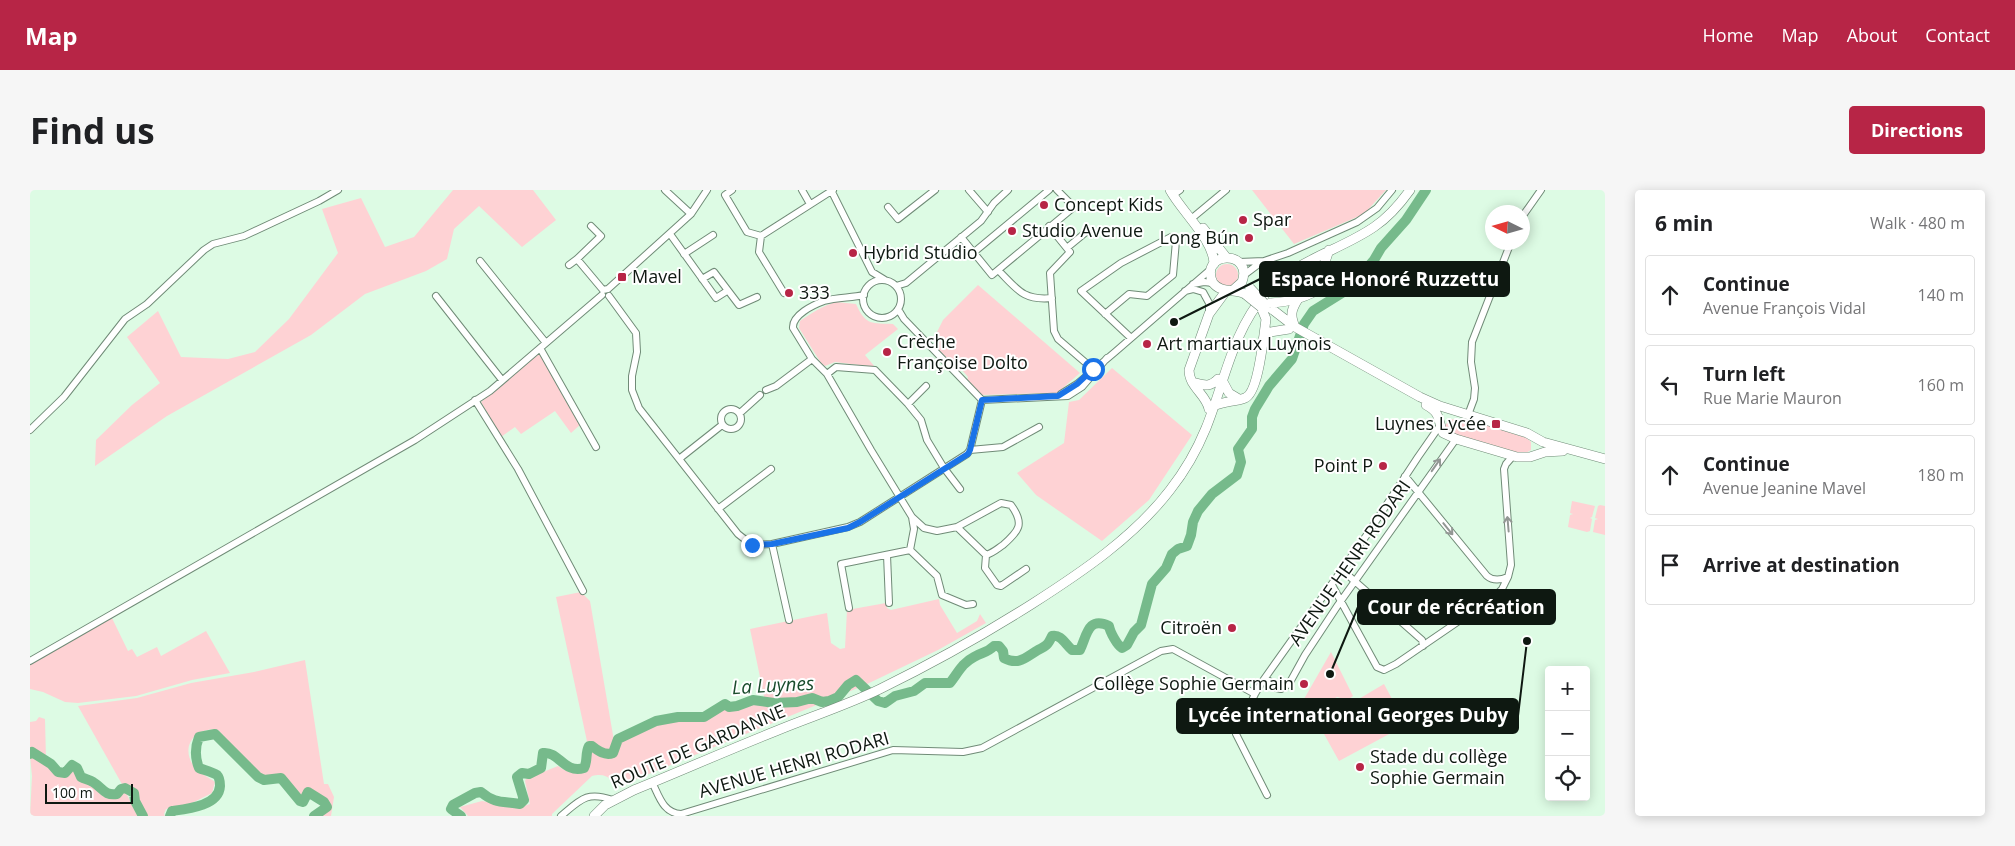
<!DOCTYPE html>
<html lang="en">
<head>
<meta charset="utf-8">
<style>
  :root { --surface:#fff; --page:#f6f6f6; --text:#202124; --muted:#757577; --line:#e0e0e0; --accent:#b72546 }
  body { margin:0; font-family:"Open Sans",sans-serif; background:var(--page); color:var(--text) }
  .controls { position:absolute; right:15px; bottom:15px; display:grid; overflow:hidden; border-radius:5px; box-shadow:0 2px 12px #0003 }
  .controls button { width:45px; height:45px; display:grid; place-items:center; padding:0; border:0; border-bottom:1px solid var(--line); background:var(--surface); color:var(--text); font:25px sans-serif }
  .compass { position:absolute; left:1455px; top:15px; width:45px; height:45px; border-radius:50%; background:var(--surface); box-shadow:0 2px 12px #0003; rotate:275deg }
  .scale { position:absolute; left:15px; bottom:12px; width:88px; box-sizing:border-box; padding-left:5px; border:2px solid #0e1811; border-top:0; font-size:14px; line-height:18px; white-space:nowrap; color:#0e1811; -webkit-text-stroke:4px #fff; paint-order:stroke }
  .stop { position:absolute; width:15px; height:15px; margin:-11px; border:4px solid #1a73e8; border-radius:50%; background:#fff }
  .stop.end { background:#1a73e8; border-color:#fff; box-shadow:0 1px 5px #0008 }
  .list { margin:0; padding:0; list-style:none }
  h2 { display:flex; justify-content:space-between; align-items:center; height:65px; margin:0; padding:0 20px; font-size:21px }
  h2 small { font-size:16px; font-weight:400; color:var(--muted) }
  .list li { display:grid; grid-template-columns:32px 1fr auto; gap:15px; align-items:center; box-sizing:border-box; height:80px; margin:0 10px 10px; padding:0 10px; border:1px solid var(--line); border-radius:5px }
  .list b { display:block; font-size:19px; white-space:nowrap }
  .list p { margin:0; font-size:16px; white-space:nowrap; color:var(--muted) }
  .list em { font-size:16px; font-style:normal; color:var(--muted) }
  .icon { flex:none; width:28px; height:28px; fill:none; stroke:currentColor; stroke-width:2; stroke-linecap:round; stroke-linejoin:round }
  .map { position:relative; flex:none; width:1575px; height:626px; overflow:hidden; border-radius:5px }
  header { display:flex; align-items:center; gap:30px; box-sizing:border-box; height:70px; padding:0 25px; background:var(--accent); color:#fff }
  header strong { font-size:24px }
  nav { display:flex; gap:28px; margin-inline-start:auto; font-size:18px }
  .intro { display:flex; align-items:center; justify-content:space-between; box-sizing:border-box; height:120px; padding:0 30px }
  h1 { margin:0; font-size:35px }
  .button { padding:12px 22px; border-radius:5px; background:var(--accent); color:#fff; font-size:18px; font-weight:700 }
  main { display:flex; gap:30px; padding:0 30px }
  aside { flex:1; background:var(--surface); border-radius:5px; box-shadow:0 2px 12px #0003 }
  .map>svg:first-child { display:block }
</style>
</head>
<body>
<header>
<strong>Map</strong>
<nav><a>Home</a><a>Map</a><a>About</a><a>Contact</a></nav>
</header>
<div class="intro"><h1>Find us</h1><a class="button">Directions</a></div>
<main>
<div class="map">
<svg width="1575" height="626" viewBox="0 0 1575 626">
  <rect width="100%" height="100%" fill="#ddfbe4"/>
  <path fill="#fed2d4" d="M423 0H503L526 30 492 57 449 16 424 39 417 69 396 81 335 104 281 145 137 226 65 276 66 250 102 215 130 193 97 147 128 121 151 167 198 169 225 162 259 129 308 63 292 19 331 8 355 57 384 47Z
    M1222 0H1356L1334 24 1264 54Z
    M1186 85a11 11 0 1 1 22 0a11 11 0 1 1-22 0Z
    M948 95 1050 183 1027 203 951 205 937 190 938 187 932 180 929 182 906 157V144L913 130Z
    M806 112 826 114C836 136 842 133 863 134L868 139 835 165 845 177 805 172 795 176 791 173 769 138 770 131C782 123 792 116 806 112Z
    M508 163 512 166 551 234 541 243 525 221 491 244 485 237 471 247 451 212Z
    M1082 178 1162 245 1119 310 1072 351 1006 305 987 283 1034 253 1039 212 1049 210Z
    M1421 229 1451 233 1497 248 1501 252V260L1494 264H1490L1417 242 1414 236Z
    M1542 311 1565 316 1562 327 1560 328 1562 329 1560 341 1557 342 1538 337 1540 325 1543 324 1540 323Z
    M1570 315 1575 316V345L1563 342 1565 330 1568 329 1565 328 1568 316Z
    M551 402 560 411 584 551 581 563 570 562 561 555 558 556 526 407Z
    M909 409 910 415 927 443 947 431 950 424 956 433 908 460 835 495 592 595C580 592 579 582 562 586L522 624V626H438L430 617 452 611 488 618 500 614 495 591 496 589 528 576C536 582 544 584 554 582L558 575V559L560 557 568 563 582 566 589 551 625 533 655 528H672L678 526 694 516 700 518 698 515C714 516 717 508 735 511L720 439 797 423 801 453 810 459 815 458 817 420 856 413 857 418 861 420Z
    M81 426 98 461 102 459 107 467 127 457 131 466 176 441 200 483 162 490 106 506 48 513 35 512 13 502 0 499V474Z
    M1301 462 1323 506 1318 510 1307 507C1292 515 1292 523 1291 540L1274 509Z
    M275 470 294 594H298L304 607 301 626H286L297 618V612L276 600 273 609 270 610 259 593 251 587H231L188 540C167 536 150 555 163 575 167 582 178 587 185 592L182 603 160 614 136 619 134 624 135 626H115C110 615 107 599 93 596L48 516 107 508 161 493 224 482Z
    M1354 494 1376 535 1309 571 1294 544 1300 526Z
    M9 527 15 529 16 569 0 561V532L6 531Z
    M2 565C7 567 12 570 17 573 25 578 26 586 37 583L43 576 46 579 51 588 65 595 74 605 86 606 92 599H94L108 626H0L2 586 0 566Z"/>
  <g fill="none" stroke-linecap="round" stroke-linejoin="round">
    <path stroke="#76ba8b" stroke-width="10" d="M0 564 2 562 21 574 28 582 35 583 42 575 47 578 51 587C55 589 60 590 63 592 73 598 74 606 87 604L91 599 95 598 104 603 105 611 113 626
      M140 626 142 621C157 619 189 616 190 596 190 592 190 588 187 585 182 582 174 580 169 578 165 568 165 557 169 547L185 544 228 587 234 590 251 588 270 611 273 612 278 602 294 612 297 617 284 626
      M431 626 421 619 423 615 445 603 451 602C465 614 473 611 490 614L494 610 487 587 492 583 499 584 511 578 513 563C529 561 534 584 554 578 558 571 555 563 559 556H562C568 561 575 566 583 563L588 549 626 531 648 527H674L695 514 699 517 707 516 723 510 744 513 767 512 782 508 792 512 799 511 808 507 818 495 826 490 848 511 855 513 865 506 884 501 895 493H920C928 483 932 473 944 467 952 462 957 463 964 456H969L973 461 974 468C989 476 996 467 1008 460 1016 456 1018 455 1022 446 1031 444 1035 454 1042 460H1050C1057 445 1058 426 1079 436 1080 442 1087 455 1092 458L1097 455 1104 442 1111 435 1122 394 1136 378 1142 364 1148 359 1157 356 1161 345 1163 332 1168 321 1182 304 1207 285 1211 272 1208 259 1222 239V227L1225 219 1239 196 1262 169 1274 134 1283 121 1320 98 1344 70 1351 58 1376 30 1396 0"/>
    <g stroke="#708b77" stroke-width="8">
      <path id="street" d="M635 0 661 24
        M702 0 695 5 717 42 731 46
        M772 0 780 14
        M801 0 842 82 855 90
        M939 0 958 22
        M1143 5 1150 0
        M858 17 868 29 905 0
        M1492 27 1511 0
        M1161 29 1196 0
        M1019 36 1040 62 1020 83 1024 141 1028 149 1063 179
        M640 44 686 108 697 101
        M731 46 803 0
        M731 46 729 62 754 103
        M931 47 962 85 1044 17 1027 0
        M1038 57 1055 43
        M943 63 1019 0
        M654 64 683 45
        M547 69 571 46 561 36
        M450 71 516 153
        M1209 72 1234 71 1258 63 1327 32 1347 18 1362 0
        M539 75 547 69 573 100
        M968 80C987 99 993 111 1022 108
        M1214 85 1230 73
        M672 89 684 82 709 115 727 107
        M833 109a19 19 0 1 1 38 0a19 19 0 1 1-38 0Z
        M1163 94 1174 92 1183 93
        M866 96 876 93 951 31 964 13 978 0
        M573 100 578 99 661 24 677 0
        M1155 101 1163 99 1173 102 1179 113V124
        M406 106 472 190
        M579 106 606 143 607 162 602 186V200L609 218 708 344 722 355 742 354 818 337 830 332 937 264 940 260 952 210
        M868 119 874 129 952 210 1038 206 1052 197 1077 168
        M1075 124 1099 104 1117 106 1143 85 1146 51 1141 47 1091 73 1051 101 1101 148
        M510 158 566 257
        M797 184 806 177 845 180 878 214 891 230 897 250 914 278 930 299
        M736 200 746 196 782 169
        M1031 204 1047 194 1085 162 1181 79
        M445 210 488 279 553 401
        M878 214 896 196
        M691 229a10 10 0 1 1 20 0a10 10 0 1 1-20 0Z
        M710 223 730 205
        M1438 225 1444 209 1445 198 1441 172 1442 152 1481 52
        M0 240 34 207 95 129 117 114 174 60 183 54 214 46 289 11 308 0
        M940 260 973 257 1009 237
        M649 269 692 235
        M1375 286 1457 386C1463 391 1471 390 1478 387L1481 375 1474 279 1476 274 1483 266
        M688 319 741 279
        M882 327 894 338 907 341 927 337 971 313 981 315C995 334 989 341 973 355 967 359 963 363 956 365L927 337
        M742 354 759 430
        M880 360 907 386 912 405 936 415 943 414
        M857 365 859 413
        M956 365 955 378 967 395 971 396 996 379
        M1312 380 1392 450 1393 456
        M1302 395 1347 477 1354 480 1366 474 1464 407 1472 399 1478 387
        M819 418 811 374 880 360 884 339 882 327 841 260 797 184 782 169 763 138C762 125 783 115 794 111 807 107 821 108 834 105
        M0 471 385 250 460 201 572 105
        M1236 488 1246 498 1251 499 1259 494 1275 465 1308 415 1426 249
        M1225 504 1232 492 1336 346 1388 267 1411 234
        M622 592C629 606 633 623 651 624L863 560 933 562 952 558 1131 461 1143 459 1225 504 1206 544 1237 605
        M531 626C551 609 557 601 583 610"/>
    </g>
    <g stroke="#708b77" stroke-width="10">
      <path id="secondary" d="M1140 0C1151 21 1184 50 1184 74
        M1173 38 1196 67
        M1203 100 1212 92C1224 59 1168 61 1183 93 1192 104 1204 98 1215 104
        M1234 113 1265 137 1390 207 1410 216 1497 243 1513 252 1575 269
        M1234 113C1255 113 1275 109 1292 97L1295 72 1299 60
        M1265 137C1260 125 1261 120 1268 109
        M1233 149 1240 142 1259 139
        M1192 190 1199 203 1209 209
        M1162 192C1174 195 1179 198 1188 189
        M1396 215C1412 224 1407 229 1413 243L1426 249 1487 267H1500L1515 262 1533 261
        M1184 216C1194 211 1205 212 1215 208 1228 203 1233 151 1235 137L1236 129 1231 117
        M1179 219C1176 204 1159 197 1159 180L1179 124 1196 101
        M564 626 575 615 604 600C651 581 698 560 746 541 780 527 817 515 850 499 903 473 953 445 1002 414 1052 382 1104 347 1140 300 1155 281 1167 260 1176 238 1195 191 1202 142 1236 103 1265 70 1309 61 1344 37 1359 27 1370 14 1380 0"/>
    </g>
    <use href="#street" stroke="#fff" stroke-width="6"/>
    <use href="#secondary" stroke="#fff" stroke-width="9"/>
    <g stroke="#708b77" stroke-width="10" stroke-linecap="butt">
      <path id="secondary-bridge" d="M1220 98 1234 113
        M1215 104 1231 117"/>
    </g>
    <use href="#secondary-bridge" stroke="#fff" stroke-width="9"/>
  </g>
  <defs><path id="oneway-shaft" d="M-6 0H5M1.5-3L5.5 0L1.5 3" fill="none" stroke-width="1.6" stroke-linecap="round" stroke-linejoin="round" transform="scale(1.25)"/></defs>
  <g stroke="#939794">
    <use href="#oneway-shaft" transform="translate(1406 275) rotate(-55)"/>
    <use href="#oneway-shaft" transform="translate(1478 334) rotate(-95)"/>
    <use href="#oneway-shaft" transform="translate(1418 339) rotate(51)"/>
  </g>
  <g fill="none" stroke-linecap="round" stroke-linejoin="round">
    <path stroke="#1a73e8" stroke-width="6" d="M722 355 742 354 818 338 830 332 938 264 940 260 952 210 1028 206 1047 194 1063 179"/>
  </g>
  <g fill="#b72546" stroke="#fff" stroke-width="2">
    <circle cx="1014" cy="15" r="5"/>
    <circle cx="1213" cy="30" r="5"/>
    <circle cx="982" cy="41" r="5"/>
    <circle cx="1219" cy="48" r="5"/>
    <circle cx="823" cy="63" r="5"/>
    <rect x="587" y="82" width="10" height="10" rx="2.5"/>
    <circle cx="759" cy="103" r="5"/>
    <circle cx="1117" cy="154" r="5"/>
    <circle cx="857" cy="162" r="5"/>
    <rect x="1461" y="229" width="10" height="10" rx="2.5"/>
    <circle cx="1353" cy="276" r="5"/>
    <circle cx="1202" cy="438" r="5"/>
    <circle cx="1274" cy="494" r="5"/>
    <circle cx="1330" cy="577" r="5"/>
  </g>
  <g text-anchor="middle" stroke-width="4" stroke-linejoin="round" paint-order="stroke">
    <g font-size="18" fill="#0e1811" stroke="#fff" text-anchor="start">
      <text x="1024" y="21">Concept Kids</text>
      <text x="1223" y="36">Spar</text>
      <text x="992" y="47">Studio Avenue</text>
      <text x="1209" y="54" text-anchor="end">Long Bún</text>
      <text x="833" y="69">Hybrid Studio</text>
      <text x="602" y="93">Mavel</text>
      <text x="769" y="109">333</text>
      <text x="867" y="158">Crèche<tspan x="867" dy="21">Françoise Dolto</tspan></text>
      <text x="1127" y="160">Art martiaux Luynois</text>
      <text x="1456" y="240" text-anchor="end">Luynes Lycée</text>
      <text x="1343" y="282" text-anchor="end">Point P</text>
      <text x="1192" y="444" text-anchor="end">Citroën</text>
      <text x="1264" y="500" text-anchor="end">Collège Sophie Germain</text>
      <text x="1340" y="573">Stade du collège<tspan x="1340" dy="21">Sophie Germain</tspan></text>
    </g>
    <g font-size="18" fill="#0e1811" stroke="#fff">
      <text transform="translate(1320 373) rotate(-55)" y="6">AVENUE HENRI RODARI</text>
      <text transform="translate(668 557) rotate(-23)" y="6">ROUTE DE GARDANNE</text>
      <text transform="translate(764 575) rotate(-16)" y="6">AVENUE HENRI RODARI</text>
    </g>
    <g font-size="19" font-style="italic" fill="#1a4c2d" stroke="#fff">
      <text transform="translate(743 495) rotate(-3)" y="7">La Luynes</text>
    </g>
  </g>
  <path fill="none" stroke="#0e1811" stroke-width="2" d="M1144 132L1230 89M1300 484L1328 417M1497 451L1488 526"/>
  <g fill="#0e1811" stroke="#fff" stroke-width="2">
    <circle cx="1144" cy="132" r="5"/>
    <circle cx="1300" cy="484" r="5"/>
    <circle cx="1497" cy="451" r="5"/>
  </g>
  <g fill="#0e1811" stroke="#0e1811" stroke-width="2">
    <rect x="1230" y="72" width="249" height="34" rx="5"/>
    <rect x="1328" y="400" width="197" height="34" rx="5"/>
    <rect x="1147" y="509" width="341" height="34" rx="5"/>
  </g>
  <g font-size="19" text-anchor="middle" font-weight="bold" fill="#fff">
    <text x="1355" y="96">Espace Honoré Ruzzettu</text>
    <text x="1426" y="424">Cour de récréation</text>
    <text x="1318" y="532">Lycée international Georges Duby</text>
  </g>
</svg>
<div class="controls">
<button>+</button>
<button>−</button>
<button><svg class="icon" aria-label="locate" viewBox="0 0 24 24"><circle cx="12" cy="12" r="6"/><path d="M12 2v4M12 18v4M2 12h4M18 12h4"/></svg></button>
</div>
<svg class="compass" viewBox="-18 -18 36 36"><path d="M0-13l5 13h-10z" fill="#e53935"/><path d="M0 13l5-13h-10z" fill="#757577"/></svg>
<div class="scale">100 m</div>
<div class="stop" style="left:1063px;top:179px"></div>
<div class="stop end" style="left:722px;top:355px"></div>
</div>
<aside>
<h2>6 min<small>Walk · 480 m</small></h2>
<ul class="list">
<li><svg class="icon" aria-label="ahead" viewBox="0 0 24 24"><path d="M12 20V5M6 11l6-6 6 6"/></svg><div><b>Continue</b><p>Avenue François Vidal</p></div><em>140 m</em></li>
<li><svg class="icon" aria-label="left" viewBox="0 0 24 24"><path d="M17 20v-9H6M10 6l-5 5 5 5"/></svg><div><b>Turn left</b><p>Rue Marie Mauron</p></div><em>160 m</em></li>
<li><svg class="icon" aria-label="ahead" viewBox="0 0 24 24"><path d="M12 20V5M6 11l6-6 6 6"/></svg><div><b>Continue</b><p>Avenue Jeanine Mavel</p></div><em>180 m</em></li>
<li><svg class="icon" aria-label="arrive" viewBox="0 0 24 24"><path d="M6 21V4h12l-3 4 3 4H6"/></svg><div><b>Arrive at destination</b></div></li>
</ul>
</aside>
</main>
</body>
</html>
